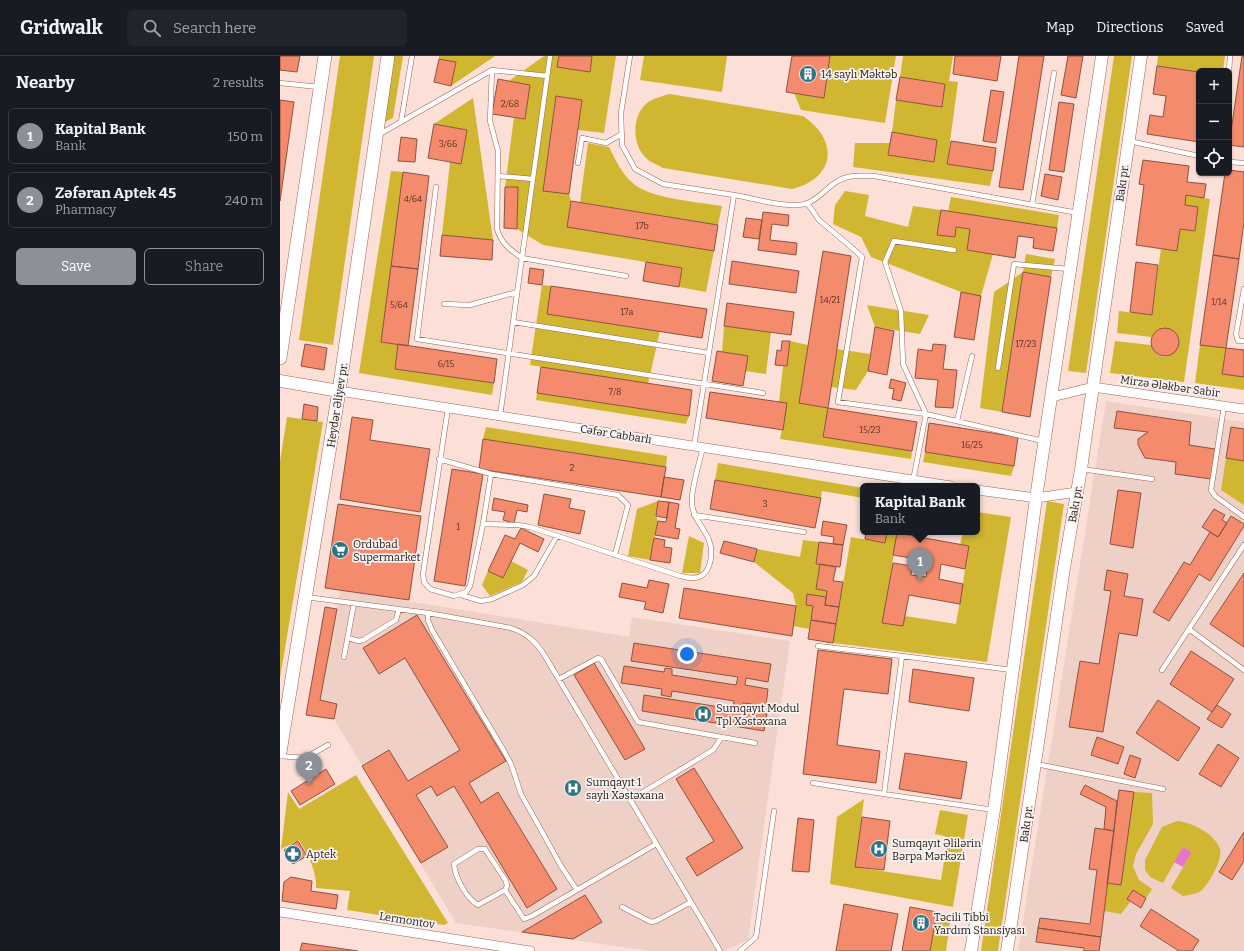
<!DOCTYPE html>
<html lang="en">
<head>
<meta charset="utf-8">
<style>
  :root { --surface:#171b24; --page:#20242c; --text:#f1f3f6; --muted:#9ea1a6; --line:#363941; --accent:#8c9099 }
  body { margin:0; font-family:Bitter,serif; background:var(--page); color:var(--text) }
  .controls { position:absolute; right:12px; top:12px; display:grid; overflow:hidden; border-radius:6px; box-shadow:0 1px 3px #0004 }
  .controls button { width:36px; height:36px; display:grid; place-items:center; padding:0; border:0; border-bottom:1px solid var(--line); background:var(--surface); color:var(--text); font:20px sans-serif }
  .you { position:absolute; left:407px; top:598px; width:14px; height:14px; margin:-10px; border:3px solid #fff; border-radius:50%; background:#1a73e8; box-shadow:0 0 0 6px #1a73e833 }
  .badge { display:grid; place-items:center; width:26px; height:26px; border-radius:50%; background:var(--accent); color:#fff; font-size:13px; font-weight:700 }
  .pin { position:absolute; translate:-50% -33px; filter:drop-shadow(0 1px 2px #0008) }
  .pin::after { content:''; position:absolute; top:21px; width:14px; height:12px; background:inherit; clip-path:polygon(0 0,100% 0,50% 100%) }
  .popup { position:absolute; left:580px; top:427px; width:120px; height:52px; box-sizing:border-box; display:grid; place-content:center; border-radius:6px; background:var(--surface); filter:drop-shadow(0 1px 3px #0005); font-size:13px; white-space:nowrap; color:var(--muted) }
  .popup b { font-size:15px; color:var(--text) }
  .popup::after { content:''; position:absolute; left:50%; top:100%; margin-left:-8px; border:8px solid transparent; border-top-color:var(--surface) }
  .list { margin:0; padding:0; list-style:none }
  h2 { display:flex; justify-content:space-between; align-items:center; height:52px; margin:0; padding:0 16px; font-size:17px }
  h2 small { font-size:13px; font-weight:400; color:var(--muted) }
  .list li { display:grid; grid-template-columns:26px 1fr auto; gap:12px; align-items:center; box-sizing:border-box; height:56px; margin:0 8px 8px; padding:0 8px; border:1px solid var(--line); border-radius:6px }
  .list b { display:block; font-size:15px; white-space:nowrap }
  .list p { margin:0; font-size:13px; white-space:nowrap; color:var(--muted) }
  .list em { font-size:13px; font-style:normal; color:var(--muted) }
  .actions { display:flex; gap:8px; padding:12px 16px }
  .actions a { flex:1; padding:9px 0; border:1px solid var(--accent); border-radius:6px; text-align:center; font-size:14px; color:var(--accent) }
  .actions .main { background:var(--accent); color:#fff }
  .icon { flex:none; width:22px; height:22px; fill:none; stroke:currentColor; stroke-width:2; stroke-linecap:round; stroke-linejoin:round }
  .map { position:relative; flex:none; width:964px; height:895px; overflow:hidden }
  header { display:flex; align-items:center; gap:24px; box-sizing:border-box; height:56px; padding:0 20px; background:var(--surface); border-bottom:1px solid var(--line) }
  header strong { font-size:19px }
  nav { display:flex; gap:22px; margin-inline-start:auto; font-size:14px }
  .search { width:280px; height:36px; background:var(--page); display:flex; align-items:center; gap:10px; box-sizing:border-box; padding:0 14px; border-radius:6px; color:var(--muted); font-size:15px }
  main { display:flex }
  aside { flex:1; background:var(--surface) }
  .map>svg:first-child { display:block }
</style>
</head>
<body>
<header>
<strong>Gridwalk</strong>
<div class="search"><svg class="icon" aria-label="search" viewBox="0 0 24 24"><circle cx="10" cy="10" r="6"/><path d="M15 15l6 6"/></svg>Search here</div>
<nav><a>Map</a><a>Directions</a><a>Saved</a></nav>
</header>
<main>
<aside>
<h2>Nearby<small>2 results</small></h2>
<ul class="list">
<li><span class="badge">1</span><div><b>Kapital Bank</b><p>Bank</p></div><em>150 m</em></li>
<li><span class="badge">2</span><div><b>Zəfəran Aptek 45</b><p>Pharmacy</p></div><em>240 m</em></li>
</ul>
<div class="actions"><a class="main">Save</a><a>Share</a></div>
</aside>
<div class="map">
<svg width="964" height="895" viewBox="0 0 964 895">
  <rect width="100%" height="100%" fill="#fce0d7"/>
  <path fill="#efd0c6" d="M826 345 964 366V895H738Z
    M60 534 349 581 352 561 510 585 468 884 444 895H370L176 867 54 663 57 648 40 644Z"/>
  <path fill="#d1b631" d="M60 0H94L53 289 19 284Z
    M114 0H123L113 62 103 67Z
    M159 0H215L171 30 176 6 159 3Z
    M264 0H279L277 11 309 16 312 0H336L324 77 298 74 302 44 276 40 263 134 289 138 291 145 287 171 434 195 426 236 399 231 402 212 263 189 237 173 238 132 225 131 234 61 245 63 250 29 229 25Z
    M364 0H447L442 36 360 24Z
    M550 0H616L605 67 521 54 514 37 544 42Z
    M623 0H673L669 25 678 26 667 108 713 115 710 130 573 111 575 87H610L608 99 654 106 657 84 612 76 616 44 662 51 665 28 620 21Z
    M834 0H852L806 317 788 315Z
    M878 0H945L943 15 919 16 877 10Z
    M390 38 523 60C559 84 556 122 512 133L383 112C379 109 371 107 367 103 352 90 351 60 367 47 374 42 382 40 390 38Z
    M193 42 213 184 162 179 170 106 181 107 187 74 154 68Z
    M308 87 329 91C336 105 343 120 355 129 374 143 418 146 442 150L438 169 300 146Z
    M111 115 123 116 111 210 118 288 115 313 214 327 212 339 79 317Z
    M565 135 589 139 585 160 628 171 633 150 661 154 658 179 675 181 676 171 690 173 687 194 713 198 701 240 681 236 591 201 581 181 553 168 555 149Z
    M906 139 930 143 904 326 830 317 835 285 871 289C884 321 916 278 887 273 880 271 876 275 871 281L837 277 839 255 872 259 881 192 897 195 900 173 915 175 918 151 905 149Z
    M671 141 779 159 777 172 668 156Z
    M746 198 775 203 771 221 743 216 722 356 700 352 714 236 743 216Z
    M262 229 271 230 268 258 380 275 368 328 250 309Z
    M587 249 649 259 640 278 595 271Z
    M444 270 491 276 486 318 465 315 468 300 442 296Z
    M510 285 528 289 519 347 548 352 543 381 632 395 631 403 500 383 507 348 499 346 503 310H507Z
    M920 289 946 292 942 317 964 321V334L915 327Z
    M557 293 590 298 588 315 576 334 551 331Z
    M257 337 409 360 406 368 256 344Z
    M7 361 43 366 0 622V405Z
    M206 371 387 400 386 411 203 383Z
    M645 396 734 410 731 420 643 406Z
    M946 402 964 405V449L941 434Z
    M438 407 583 432V442L542 435 541 442 435 424Z
    M378 445 376 460 378 465 370 504 348 500 357 453Z
    M767 445 784 448 718 895H701Z
    M697 456 731 461 707 606 553 587 571 481 605 487 607 476H643L642 482 617 478 603 567 623 570 625 560 676 568 689 490 680 489 683 476H697Z
    M409 480 424 487 420 517H402Z
    M523 484 539 486 536 507 540 508 536 533 547 535 546 541 527 538 526 548 533 550 529 573 513 570 516 550 513 537 474 506 477 493 520 501Z
    M231 505 248 514 242 526 210 540 202 529 208 515 223 522Z
    M76 719 168 867 164 869 67 854 70 835 36 832C37 815 27 797 19 784L1 793 8 736 19 753Z
    M854 736 872 737 873 768 856 798 853 810 859 824 872 833 866 842 853 834 847 843 851 845 841 858 824 855 827 827 841 829Z
    M584 743 575 811 661 824 668 781 655 778 660 754 688 759 673 851 550 828 557 761Z
    M897 765C912 766 935 778 940 793 943 803 929 828 921 835 916 838 909 839 903 840L891 832 912 796 903 791 883 827 870 821 865 814V804L882 771Z
    M657 856 671 860 666 895H650Z"/>
  <path fill="#e576ca" d="M903 791 912 796 903 811 894 806Z"/>
  <path fill="#f48b6c" stroke="#8d5241" d="M0 0H20L17 16 0 14Z
    M279 0H312L310 16 277 11Z
    M512 0H550L544 42 506 36Z
    M675 0H721L717 25 673 18Z
    M739 0H764L743 134 719 131Z
    M788 0H803L796 42 781 39Z
    M962 0H964V91L949 89Z
    M159 3 176 6 171 30 154 26Z
    M877 10 919 16 918 39H919V86L867 78 870 59 883 61 886 40 873 38Z
    M620 21 665 28 662 51 616 44Z
    M218 23 250 29 245 63 212 58Z
    M711 34 724 36 716 87 703 85Z
    M276 40 302 44 289 138 263 135Z
    M0 44 14 46 0 145Z
    M779 46 794 48 784 116 769 114Z
    M154 68 187 74 181 108 148 102Z
    M612 76 657 84 654 106 608 99Z
    M121 81 137 83 135 106 118 105Z
    M671 85 716 92 713 115 667 108Z
    M863 104 909 110 907 126 926 128 924 142 906 139 905 149 918 151 915 175 900 173 897 195 856 189 864 129 859 128Z
    M949 114 964 116V166L959 203 933 199 945 117H949Z
    M123 116 149 120 138 213 111 210Z
    M765 118 782 121 778 144 761 140Z
    M225 131H238L237 173 224 172Z
    M291 145 438 169 434 195 287 171Z
    M661 154 777 172 773 195 753 192 754 182 738 180 735 202 687 194 690 173 676 171 675 181 657 179Z
    M483 156 509 159 508 170 492 168 490 184 517 187 516 199 478 194Z
    M466 162 482 164 479 183 463 181Z
    M162 179 213 184 212 204 160 200Z
    M543 195 571 200 548 352 519 347Z
    M933 199 959 203 946 292 920 289Z
    M452 205 519 215 516 237 449 228Z
    M366 206 402 212 399 231 363 225Z
    M856 206 878 209 872 259 850 256Z
    M111 210 138 213 128 290 101 286Z
    M250 212 264 214 262 229 248 227Z
    M743 216 771 221 750 361 722 356Z
    M271 230 427 253 422 282 267 258Z
    M681 236 701 240 694 284 674 281Z
    M447 247 514 256 511 279 444 270Z
    M595 271 614 275 607 319 588 315Z
    M871 286a14 14 0 1 1 28 0a14 14 0 1 1-28 0Z
    M502 285H510L507 310 495 309 497 294 501 295Z
    M25 288 47 292 44 314 21 310Z
    M118 288 217 303 214 327 115 313Z
    M653 288 666 289 663 313 677 314 673 352 655 351 658 324 635 322 638 293 652 295Z
    M946 292 964 294V321L942 318Z
    M437 295 468 300 463 330 432 325Z
    M261 311 412 334 409 360 257 337Z
    M611 323 626 327 621 345 612 343 614 333 609 332Z
    M430 336 507 347 503 374 426 362Z
    M24 348 38 351 37 365 22 363Z
    M548 352 637 366 632 395 543 381Z
    M837 355 911 366 909 389 935 393 931 423 895 418 896 406 865 402 858 389V383L868 376 834 372Z
    M72 361 93 364 90 384 150 393 140 456 60 443Z
    M649 367 738 381 734 410 645 396Z
    M951 371 964 373V405L946 402Z
    M203 383 386 411 381 441 199 413Z
    M172 413 203 418 185 530 154 525Z
    M384 421 404 424 400 444 381 441Z
    M435 424 541 442 535 472 430 453Z
    M838 434 861 437 853 492 830 488Z
    M264 438 291 443 289 452 305 455 300 478 258 469Z
    M214 442 248 449 247 456 237 454 234 467 223 464 225 456 212 454Z
    M378 445 389 446 387 462 376 460Z
    M389 446 399 448 395 472 400 473 398 483 375 479 378 465 386 466Z
    M58 448 141 460 129 544 45 532Z
    M934 453 945 459 942 464 947 467 938 481 922 471Z
    M951 460 964 468V470L930 525 919 518 889 565 873 556 904 506 910 509 930 476 938 481Z
    M543 465 567 469 563 489 553 488 554 481 541 479Z
    M241 472 264 483 258 496 240 487 223 522 208 515 225 479 235 483Z
    M586 476H607L605 487 585 483Z
    M617 477 689 490 685 513 661 508 659 523 683 528 680 548 629 539 623 570 602 567 613 507 632 510 631 519 646 521 649 505 613 499Z
    M374 482 385 484 384 491 392 492 390 507 370 504Z
    M444 485 477 493 474 506 440 497Z
    M539 486 563 489 560 511 536 508Z
    M540 508 556 511 553 525 563 526 559 551 545 549 547 535 536 533Z
    M827 514 848 518 844 540 863 543 857 580 839 577 823 676 789 671 800 605 819 608 831 535 824 534Z
    M964 517V591L930 568Z
    M369 524 389 528 383 557 364 553 366 546 339 541 342 527 367 532Z
    M404 532 516 550 512 580 399 562Z
    M527 538 546 541 545 549 559 551 556 568 531 564 533 550 526 549Z
    M45 551 57 553 40 644 57 648 54 663 26 659Z
    M137 559 226 705 189 727 201 747 218 736 277 833 247 852 174 730 157 740 151 730 136 739 168 791 141 807 82 710 109 694 128 725 180 694 125 602 99 618 83 592Z
    M531 564 556 568 553 587 528 583Z
    M354 587 491 608 488 626 466 622 465 629 488 633 486 650 463 647 462 654 487 658 484 675 362 655 364 639 453 653 454 645 392 635 391 641 381 639 382 633 341 627 344 610 384 616 385 612 392 613V619L456 629 458 621 351 605Z
    M538 594 612 603 608 638 564 633 557 689 600 695 596 727 523 718Z
    M911 595 954 623 932 656 890 628Z
    M314 607 365 693 345 704 294 619Z
    M633 613 694 622 689 655 629 646Z
    M878 644 920 672 898 705 856 677Z
    M937 649 951 658 942 672 927 663Z
    M817 681 844 691 838 708 811 699Z
    M938 688 959 702 941 731 919 718Z
    M625 697 687 706 681 743 619 733Z
    M850 699 861 703 855 722 844 718Z
    M414 712 463 792 417 820 406 802 434 785 396 723Z
    M46 713 55 728 20 749 11 735Z
    M805 729 837 745 834 775 824 773 826 751 800 738Z
    M839 734 854 736 841 829 827 827Z
    M582 761 610 765 604 814 575 811Z
    M518 762 534 764 529 816 512 815Z
    M815 772 834 775 821 881 758 872 760 862 810 868 817 814 809 813Z
    M964 776V805L952 824 939 816Z
    M18 785 27 800 13 808 4 794Z
    M11 821 32 825 31 835 58 839 56 853 2 845 4 826Z
    M853 834 866 842 861 852 847 843Z
    M305 839 322 866 293 883 242 876Z
    M564 848 618 858 611 895H556Z
    M630 851 657 856 650 895H622Z
    M871 853 919 884 912 895H899L860 870Z
    M758 872 821 881 819 895H804V892L756 886Z
    M22 887 78 895H20Z"/>
  <g fill="none" stroke-linecap="round" stroke-linejoin="round">
    <g stroke="#a06351" stroke-width="5.5">
      <path id="service" d="M350 0 341 57 342 89 355 113 383 128 454 139
        M212 14 210 65 218 95 217 173C221 187 230 194 242 202L346 220
        M949 15 950 0
        M0 27 39 31
        M121 66 132 0
        M98 79 212 14 267 20
        M849 85 919 100
        M949 106 964 107
        M298 107 302 82 326 87 342 78
        M218 120 253 123
        M156 131 137 283 483 337
        M527 147 539 164 570 190 582 201 558 346 646 358 623 308 621 255 605 206 614 185 674 194
        M752 149 774 17
        M964 233 956 278 958 285H964
        M164 248 190 249 237 236
        M233 266 429 297
        M718 312 734 208 789 213
        M944 350 931 434 935 440 964 461
        M168 352 143 518 144 526 150 533 174 540 186 536 190 530 203 468 211 418
        M220 360 270 0
        M677 365 692 300
        M414 390 454 139C473 142 510 154 528 147 540 142 547 131 558 125 569 118 582 120 594 120L798 157
        M159 403 211 418 338 439 348 449 335 499
        M801 413 872 423
        M633 425 646 358 763 385
        M414 459 524 476
        M203 468 238 469 250 471 400 520C406 521 414 524 421 520 432 514 433 495 429 484 424 472 413 462 412 448 410 436 420 405 423 391
        M181 539 201 545 212 543 243 529 254 520 277 480
        M26 541 148 557 231 572C248 578 256 586 265 600L440 895
        M148 557V564L152 574 224 695 231 708 241 738 281 810 297 834 376 788
        M909 573 964 614
        M68 582 79 585 83 584 116 564 119 553
        M538 590 622 600
        M64 601 74 547
        M882 614 964 489
        M279 623 318 602 321 603 358 666 475 687
        M0 700 25 702 48 689
        M756 708 883 733
        M533 727 604 738
        M350 744 433 694 442 681
        M714 754 604 738 622 600 732 614
        M225 834 198 849C186 842 175 821 174 808L198 793H205L226 825 227 830 225 834 244 863 252 860 297 834
        M342 851 371 866 376 865 411 846
        M460 895 476 881 494 755"/>
    </g>
    <g stroke="#a06351" stroke-width="10">
      <path id="minor" d="M59 335 671 430
        M772 341 813 331 964 353
        M697 434 756 442 797 436
        M0 856 250 895"/>
    </g>
    <g stroke="#a06351" stroke-width="13">
      <path id="tertiary" d="M0 325 59 335
        M691 895 714 754 756 442 822 0
        M727 895 784 512 801 413 861 0"/>
    </g>
    <g stroke="#a06351" stroke-width="14">
      <path id="secondary" d="M0 302 45 0
        M0 696 59 335 108 0"/>
    </g>
    <use href="#service" stroke="#fff" stroke-width="4.5"/>
    <use href="#minor" stroke="#fff" stroke-width="9"/>
    <use href="#tertiary" stroke="#fff" stroke-width="12"/>
    <use href="#secondary" stroke="#fff" stroke-width="13"/>
  </g>
  <defs>
    <g id="building-disc" transform="scale(0.9)"><circle r="9.5" fill="#2f7283" stroke="#f4f4f4"/><path d="M-4-6H4V6H1V3H-1V6H-4ZM-2.5-4.3h1.7v1.8h-1.7ZM.8-4.3h1.7v1.8H.8ZM-2.5-1h1.7V.8h-1.7ZM.8-1h1.7V.8H.8Z" fill="#fff"/></g>
    <g id="supermarket-disc" transform="scale(0.9)"><circle r="9.5" fill="#2f7283" stroke="#f4f4f4"/><path d="M-6-5.5h2.5l.6 2H6L4.5 2H-2.5L-4.4-4H-6ZM-1.5 3.2a1.3 1.3 0 1 0 .1 0ZM3 3.2a1.3 1.3 0 1 0 .1 0Z" fill="#fff"/></g>
    <g id="hospital-disc" transform="scale(0.9)"><circle r="9.5" fill="#2f7283" stroke="#f4f4f4"/><path d="M-5-5h3v3.5h4V-5h3V5h-3V1.5h-4V5h-3Z" fill="#fff"/></g>
    <g id="pharmacy-disc" transform="scale(0.9)"><circle r="9.5" fill="#2f7283" stroke="#f4f4f4"/><path d="M-2-6h4v4h4v4h-4v4h-4v-4h-4v-4h4Z" fill="#fff"/></g>
  </defs>
  <g fill-rule="evenodd">
    <use href="#building-disc" x="528" y="18"/>
    <use href="#supermarket-disc" x="60" y="494"/>
    <use href="#hospital-disc" x="423" y="658"/>
    <use href="#hospital-disc" x="293" y="732"/>
    <use href="#hospital-disc" x="599" y="793"/>
    <use href="#pharmacy-disc" x="13" y="798"/>
    <use href="#building-disc" x="641" y="867"/>
  </g>
  <g text-anchor="middle" stroke-width="3.5" stroke-linejoin="round" paint-order="stroke">
    <g font-size="9" fill="#5e3225">
      <text x="230" y="51">2/68</text>
      <text x="168" y="91">3/66</text>
      <text x="133" y="146">4/64</text>
      <text x="362" y="173">17b</text>
      <text x="550" y="247">14/21</text>
      <text x="939" y="249">1/14</text>
      <text x="119" y="252">5/64</text>
      <text x="347" y="259">17a</text>
      <text x="746" y="291">17/23</text>
      <text x="166" y="311">6/15</text>
      <text x="335" y="339">7/8</text>
      <text x="590" y="377">15/23</text>
      <text x="692" y="392">16/25</text>
      <text x="292" y="415">2</text>
      <text x="485" y="451">3</text>
      <text x="178" y="474">1</text>
    </g>
    <g font-size="11" fill="#2c140d" stroke="#f4f4f4" text-anchor="start">
      <text x="541" y="22">14 saylı Məktəb</text>
      <text x="73" y="492">Ordubad<tspan x="73" dy="13">Supermarket</tspan></text>
      <text x="436" y="656">Sumqayıt Modul<tspan x="436" dy="13">Tpl Xəstəxana</tspan></text>
      <text x="306" y="730">Sumqayıt 1<tspan x="306" dy="13">saylı Xəstəxana</tspan></text>
      <text x="612" y="791">Sumqayıt Əlilərin<tspan x="612" dy="13">Bərpa Mərkəzi</tspan></text>
      <text x="26" y="802">Aptek</text>
      <text x="654" y="865">Təcili Tibbi<tspan x="654" dy="13">Yardım Stansiyası</tspan></text>
    </g>
    <g font-size="11" fill="#2c140d" stroke="#f4f4f4">
      <text transform="translate(842 127) rotate(-82)" y="4">Bakı pr.</text>
      <text transform="translate(890 330) rotate(8)" y="4">Mirzə Ələkbər Sabir</text>
      <text transform="translate(57 349) rotate(-81)" y="4">Heydər Əliyev pr.</text>
      <text transform="translate(336 378) rotate(9)" y="4">Cəfər Cabbarlı</text>
      <text transform="translate(795 448) rotate(-80)" y="4">Bakı pr.</text>
      <text transform="translate(746 768) rotate(-82)" y="4">Bakı pr.</text>
      <text transform="translate(127 864) rotate(9)" y="4">Lermontov</text>
    </g>
  </g>
</svg>
<div class="controls">
<button>+</button>
<button>−</button>
<button><svg class="icon" aria-label="locate" viewBox="0 0 24 24"><circle cx="12" cy="12" r="6"/><path d="M12 2v4M12 18v4M2 12h4M18 12h4"/></svg></button>
</div>
<div class="you"></div>
<div class="pin badge" style="left:640px;top:525px">1</div>
<div class="popup"><b>Kapital Bank</b>Bank</div>
<div class="pin badge" style="left:29px;top:729px">2</div>
</div>
</main>
</body>
</html>
